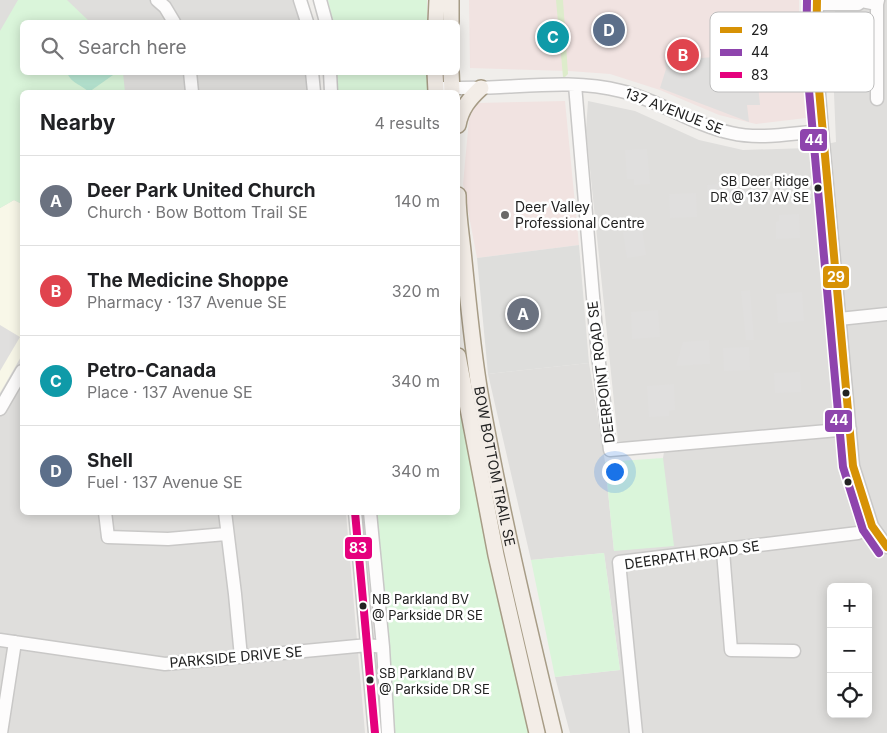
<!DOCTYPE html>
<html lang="en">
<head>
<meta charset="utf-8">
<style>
  :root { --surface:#fff; --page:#f6f6f6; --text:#202124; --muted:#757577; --line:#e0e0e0; --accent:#0f766e }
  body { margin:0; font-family:Inter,sans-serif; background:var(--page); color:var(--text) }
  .controls { position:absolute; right:15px; bottom:15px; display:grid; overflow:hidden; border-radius:8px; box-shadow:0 2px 12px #0003 }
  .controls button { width:45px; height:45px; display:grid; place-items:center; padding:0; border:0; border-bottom:1px solid var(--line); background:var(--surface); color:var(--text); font:25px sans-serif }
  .you { position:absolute; left:614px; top:471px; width:18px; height:18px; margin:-12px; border:4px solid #fff; border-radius:50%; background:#1a73e8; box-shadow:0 0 0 8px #1a73e833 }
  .badge { display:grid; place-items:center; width:32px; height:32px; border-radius:50%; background:var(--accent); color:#fff; font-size:16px; font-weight:700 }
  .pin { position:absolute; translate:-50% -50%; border:2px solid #fff; box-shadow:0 1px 5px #0006 }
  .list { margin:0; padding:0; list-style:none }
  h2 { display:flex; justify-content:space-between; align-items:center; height:65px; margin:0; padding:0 20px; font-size:21px }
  h2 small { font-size:16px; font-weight:400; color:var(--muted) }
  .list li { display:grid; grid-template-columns:32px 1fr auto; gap:15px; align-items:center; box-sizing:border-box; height:90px; padding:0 20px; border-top:1px solid var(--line) }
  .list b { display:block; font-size:19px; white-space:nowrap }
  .list p { margin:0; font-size:16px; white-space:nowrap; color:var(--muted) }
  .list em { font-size:16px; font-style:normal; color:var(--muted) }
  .icon { flex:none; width:28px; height:28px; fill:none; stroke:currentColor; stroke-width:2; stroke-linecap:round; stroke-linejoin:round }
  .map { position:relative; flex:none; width:887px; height:733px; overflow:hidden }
  .search { position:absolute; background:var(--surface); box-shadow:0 2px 12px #0003; left:20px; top:20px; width:440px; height:55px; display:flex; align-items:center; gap:12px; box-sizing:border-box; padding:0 18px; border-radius:8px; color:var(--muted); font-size:19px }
  .panel { position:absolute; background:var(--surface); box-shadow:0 2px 12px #0003; left:20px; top:90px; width:440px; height:425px; border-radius:8px }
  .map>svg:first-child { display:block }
</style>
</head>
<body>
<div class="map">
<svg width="887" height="733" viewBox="0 0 887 733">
  <rect width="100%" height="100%" fill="#f0eeeb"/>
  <path fill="#dfdedc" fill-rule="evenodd" d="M0 0H298L302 22H22V72L309 73 310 92H22V512L346 513 365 733H0Z
    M836 0H887V733H570L555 677 620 670 604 553 531 560 488 374 589 363 605 462 614 551 663 458 666 440 630 443 618 441 586 130 588 101 635 111 699 140 743 150 808 148 836 142 832 45ZM831 587H868V714H831Z"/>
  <path fill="#f1e3e1" d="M469 0H799V41L806 118 756 124 719 115 660 90 610 74 569 71 470 68Z
    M565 101 579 245 477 258 463 184 469 119 476 103Z"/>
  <path fill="#f8f7e8" d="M14 200 22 204V355L0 393V208Z"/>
  <path fill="#dededc" d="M579 245 589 363 488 374 477 258Z"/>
  <path fill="#ddeccb" d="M556 0H563L568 74 565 77H563Z"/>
  <path fill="#daf5da" d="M18 0H67L90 22H22V72L123 73 125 92H22V204L14 200 0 208V31Z
    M328 0H427V22H332Z
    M336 73H428L429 92H338Z
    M458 392 474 485 529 733H394L376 513 458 512Z
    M663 458 674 546 614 551 605 462Z
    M604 553 620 670 555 677 531 560Z"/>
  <path fill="#b7e6d2" d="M67 73V72L113 73V75L89 92C82 85 72 84 67 73Z"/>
  <path fill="#e0dfde" d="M781 23 783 34 796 33 799 73 796 82 758 85 760 105H747L749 122 660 88 666 69 665 61 714 57 715 70 734 75 733 65 775 60 772 24Z
    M647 149 650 184 634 185V179H627L625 150Z
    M746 182 747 201H742V208L709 210 707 185Z
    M696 193 697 217 670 218 669 194Z
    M799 214 800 238 776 239V222L779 221V215Z
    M642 229 646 255 627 258 623 232Z
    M750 290 754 340H746L741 291Z
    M802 292 804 321 778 323 776 294Z
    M658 310 660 337 632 339 631 312Z
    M0 325 20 337 0 371Z
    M709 340 710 364 676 366 683 342Z
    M749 347 750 370 724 371 723 348Z
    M800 372 801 392 775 393 774 373Z
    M674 384 675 410 669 411V416L649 417 647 386Z"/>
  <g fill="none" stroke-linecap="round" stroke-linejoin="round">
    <g stroke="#c9c8c7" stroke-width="15">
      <path id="minor" d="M157 0 165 7 174 22
        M300 0 307 22
        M320 0 326 22
        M817 0 816 56 822 131 853 466 872 526 887 547
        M817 4H858L862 1 877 4
        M190 72 192 92
        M312 72 314 92
        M330 72 331 92
        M575 85 598 355 610 450 850 429
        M443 88C462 88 481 88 500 87 540 85 582 81 621 91 659 100 693 125 731 133 761 140 792 133 822 131
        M877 99V4L878 0
        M839 319 887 314
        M0 409 22 371
        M105 512 108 537 168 539 226 534
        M225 512 235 594 241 657
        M355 512 375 733
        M370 512 383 647 388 733
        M723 551 731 650 794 651
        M0 640 165 664 368 645 383 647
        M1 733 15 642
        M636 733 619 562 858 533 872 526"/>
    </g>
    <g stroke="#a79c86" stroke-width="18">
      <g id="major">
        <path d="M451 0V22"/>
        <path d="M436 22 437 0"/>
        <path d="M435 72 436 92"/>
        <path d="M451 72 452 92"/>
        <path d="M458 125C461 109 469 99 481 88"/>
        <path id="s1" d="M458 195C458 214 461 232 463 251 468 299 472 346 480 393 500 507 527 620 554 733"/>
        <path d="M458 356 496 555 537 733"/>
      </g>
    </g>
    <use href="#minor" stroke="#fdfcfc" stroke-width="12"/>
    <use href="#major" stroke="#f3ede7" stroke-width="15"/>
    <g stroke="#fff" stroke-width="11">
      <path id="bus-1" d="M817 0 816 56 853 466 872 526 887 547"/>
    </g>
    <g stroke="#fff" stroke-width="11">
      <path id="bus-2" d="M807 0 806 57 843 467 863 530 879 553"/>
    </g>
    <g stroke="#fff" stroke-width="11">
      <path id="bus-3" d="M355 512 375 733"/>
    </g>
    <use href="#bus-1" stroke="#d79205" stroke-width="8"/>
    <use href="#bus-2" stroke="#8e44ad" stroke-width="8"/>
    <use href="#bus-3" stroke="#e5007d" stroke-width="8"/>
  </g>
  <g fill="#222" stroke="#fff" stroke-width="2">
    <circle cx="818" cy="188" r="4.5"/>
    <circle cx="846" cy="393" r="4.5"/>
    <circle cx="848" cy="482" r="4.5"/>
    <circle cx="363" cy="606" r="4.5"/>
    <circle cx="370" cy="680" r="4.5"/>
  </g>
  <circle fill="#6a6968" stroke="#fff" stroke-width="2" cx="505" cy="215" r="5"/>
  <g text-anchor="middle" stroke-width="5" stroke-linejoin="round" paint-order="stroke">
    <g font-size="13" fill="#222" stroke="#fff" text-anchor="start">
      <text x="809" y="186" text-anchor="end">SB Deer Ridge<tspan x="809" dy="16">DR @ 137 AV SE</tspan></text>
      <text x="372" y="604">NB Parkland BV<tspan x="372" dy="16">@ Parkside DR SE</tspan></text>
      <text x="379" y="678">SB Parkland BV<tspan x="379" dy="16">@ Parkside DR SE</tspan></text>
    </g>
    <g font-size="14" fill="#222" stroke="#fff">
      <text transform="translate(674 111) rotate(21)" y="5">137 AVENUE SE</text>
      <text transform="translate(601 372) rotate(-97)" y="5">DEERPOINT ROAD SE</text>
      <text dy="5" stroke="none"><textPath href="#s1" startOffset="274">BOW BOTTOM TRAIL SE</textPath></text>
      <text transform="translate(692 555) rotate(-8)" y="5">DEERPATH ROAD SE</text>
      <text transform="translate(236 657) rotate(-5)" y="5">PARKSIDE DRIVE SE</text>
    </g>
    <g font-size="14" fill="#222" stroke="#fff" text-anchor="start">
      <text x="515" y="212">Deer Valley<tspan x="515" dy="16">Professional Centre</tspan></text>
    </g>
  </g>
  <rect x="710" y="12" width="164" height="80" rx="8" fill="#fff" stroke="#bdbdbd" stroke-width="1"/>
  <rect x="720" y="27" width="22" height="6" fill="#d79205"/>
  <rect x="720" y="49" width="22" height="7" fill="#8e44ad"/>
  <rect x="720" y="72" width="22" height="6" fill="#e5007d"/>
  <g font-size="14" fill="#222">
    <text x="751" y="35">29</text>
    <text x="751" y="57">44</text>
    <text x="751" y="80">83</text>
  </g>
  <g stroke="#fff" stroke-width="2">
    <rect x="799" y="128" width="29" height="24" rx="5" fill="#8e44ad"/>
    <rect x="822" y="265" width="28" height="24" rx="5" fill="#d79205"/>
    <rect x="824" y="409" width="29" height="24" rx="5" fill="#8e44ad"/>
    <rect x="344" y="536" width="29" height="24" rx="5" fill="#e5007d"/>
  </g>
  <g font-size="14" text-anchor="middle" font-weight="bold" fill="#fff">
    <text x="814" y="145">44</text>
    <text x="836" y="282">29</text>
    <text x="839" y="425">44</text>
    <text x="358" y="553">83</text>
  </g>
</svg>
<div class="controls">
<button>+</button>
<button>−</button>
<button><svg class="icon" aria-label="locate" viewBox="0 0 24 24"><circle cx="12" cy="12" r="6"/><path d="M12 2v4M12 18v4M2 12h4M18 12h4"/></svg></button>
</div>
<div class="you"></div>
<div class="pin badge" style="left:523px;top:314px;background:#6b7280">A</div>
<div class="pin badge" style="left:683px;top:55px;background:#e0444e">B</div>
<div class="pin badge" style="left:553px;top:37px;background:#0f9aa8">C</div>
<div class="pin badge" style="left:609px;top:30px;background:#5c6f8a">D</div>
<div class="search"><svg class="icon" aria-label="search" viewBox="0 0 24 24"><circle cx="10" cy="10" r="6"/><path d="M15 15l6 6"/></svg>Search here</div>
<section class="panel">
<h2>Nearby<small>4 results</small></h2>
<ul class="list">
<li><span class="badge" style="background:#6b7280">A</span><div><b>Deer Park United Church</b><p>Church · Bow Bottom Trail SE</p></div><em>140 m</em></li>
<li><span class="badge" style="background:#e0444e">B</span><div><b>The Medicine Shoppe</b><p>Pharmacy · 137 Avenue SE</p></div><em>320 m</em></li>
<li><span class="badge" style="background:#0f9aa8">C</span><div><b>Petro-Canada</b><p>Place · 137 Avenue SE</p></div><em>340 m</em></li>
<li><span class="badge" style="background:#5c6f8a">D</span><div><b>Shell</b><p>Fuel · 137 Avenue SE</p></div><em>340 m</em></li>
</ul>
</section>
</div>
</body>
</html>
